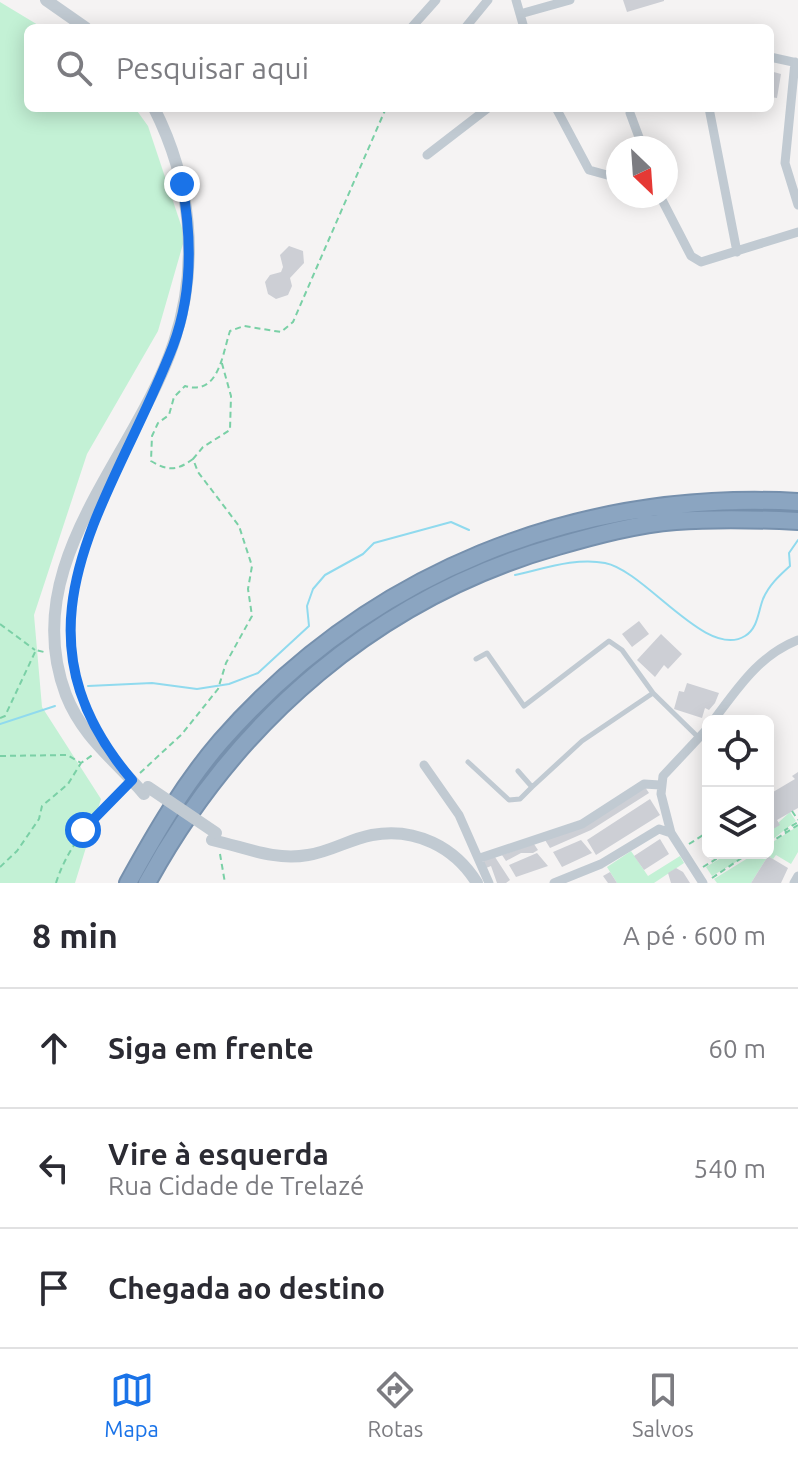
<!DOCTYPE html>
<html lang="pt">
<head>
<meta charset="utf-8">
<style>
  :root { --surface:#fff; --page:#f2f2f3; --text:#2b2b33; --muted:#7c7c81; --line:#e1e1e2; --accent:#1a73e8 }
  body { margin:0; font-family:Ubuntu,sans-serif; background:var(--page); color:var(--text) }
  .controls { position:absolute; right:24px; bottom:24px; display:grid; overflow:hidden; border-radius:12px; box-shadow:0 4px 20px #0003 }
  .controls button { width:72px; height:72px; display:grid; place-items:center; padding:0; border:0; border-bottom:2px solid var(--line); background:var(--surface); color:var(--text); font:40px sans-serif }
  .compass { position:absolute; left:606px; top:136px; width:72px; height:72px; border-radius:50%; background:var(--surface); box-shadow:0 4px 20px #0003; rotate:155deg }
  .stop { position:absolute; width:24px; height:24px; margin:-18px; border:6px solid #1a73e8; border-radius:50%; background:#fff }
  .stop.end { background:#1a73e8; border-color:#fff; box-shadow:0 2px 8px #0008 }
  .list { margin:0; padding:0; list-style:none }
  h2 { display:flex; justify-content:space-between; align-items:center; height:104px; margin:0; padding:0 32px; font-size:34px }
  h2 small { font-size:26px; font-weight:400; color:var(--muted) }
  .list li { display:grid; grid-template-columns:52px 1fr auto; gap:24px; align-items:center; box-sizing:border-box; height:120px; padding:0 32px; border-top:2px solid var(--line) }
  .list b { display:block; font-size:30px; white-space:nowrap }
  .list p { margin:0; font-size:26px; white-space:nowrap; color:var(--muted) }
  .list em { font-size:26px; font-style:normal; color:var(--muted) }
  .icon { flex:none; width:44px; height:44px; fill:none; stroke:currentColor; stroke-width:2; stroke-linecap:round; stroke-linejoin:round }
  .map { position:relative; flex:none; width:798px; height:883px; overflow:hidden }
  .search { position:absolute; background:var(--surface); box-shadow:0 4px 20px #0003; left:24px; right:24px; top:24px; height:88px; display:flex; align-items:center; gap:20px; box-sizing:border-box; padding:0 28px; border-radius:12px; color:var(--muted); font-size:30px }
  .sheet { height:464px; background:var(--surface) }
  nav { display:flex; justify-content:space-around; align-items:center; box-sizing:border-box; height:112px; border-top:2px solid var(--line); background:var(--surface); font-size:22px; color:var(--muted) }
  nav a { display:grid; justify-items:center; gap:4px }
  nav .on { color:var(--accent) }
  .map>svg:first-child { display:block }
</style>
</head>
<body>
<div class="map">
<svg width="798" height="883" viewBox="0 0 798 883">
  <rect width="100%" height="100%" fill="#f5f3f3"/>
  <path fill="#c3f1d5" d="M0 2 43 28H28V108H135L148 126 185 237 158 331 87 454 34 615 42 707 101 799 75 883H0Z
    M790 812 796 821 772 840 768 832Z
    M798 826V852L791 864 776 855 773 859 768 856 751 883H717L714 879 756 853H768V845Z
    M631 851 648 876 680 856 684 863 654 883H617L607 867Z
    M729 853 748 855 712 876 706 867Z"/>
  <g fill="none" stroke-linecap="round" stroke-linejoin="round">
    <path stroke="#90daee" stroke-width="2" d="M515 575C543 569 576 557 605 563 646 571 706 660 745 636 758 628 758 612 763 599 769 585 779 576 790 566L789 553 798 540
      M88 686 152 683 197 689 229 684 258 673 309 626 307 606 313 589 325 575 363 554 374 543 451 522 469 530
      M0 724 55 706"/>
  </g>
  <path fill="#cdcfd5" d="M623 0H664V1L627 12Z
    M770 71 781 74 777 98 770 97Z
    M289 246 303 251 304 263 290 278 292 286 288 295 276 299 268 294 265 282 270 275 281 272 283 267 280 255Z
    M639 621 649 634 632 647 622 634Z
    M661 634 682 654 668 669 664 665 655 677 637 660Z
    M687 683 719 693 715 703 709 710 705 708 702 718 674 709 679 691 684 692Z
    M798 772V808L777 820 780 825 768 832V795L795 779 792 776Z
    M645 787 649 793 591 830 550 848 545 840Z
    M650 799 660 815 596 855 587 840Z
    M660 839 669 854 644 870 634 856Z
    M581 840 592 853 562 867 553 852Z
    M534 844 538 850 533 853H521L506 861 502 855Z
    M537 853 548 866 516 877 509 865Z
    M768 856 788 868 781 883H751Z
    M495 857 510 880 506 883H497L491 866 486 868 483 861Z
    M676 868 683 872 690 883H671L668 873Z
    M610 872 617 883H608L603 876Z"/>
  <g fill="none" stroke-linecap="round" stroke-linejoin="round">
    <g stroke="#7690ad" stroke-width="20">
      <path id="motorway" d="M128 883C155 834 184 784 221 741 369 573 574 490 798 502
        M147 883C236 720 378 597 558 546 596 535 637 524 676 521 716 518 758 519 798 521"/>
    </g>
    <path stroke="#7ad0a6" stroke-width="2" stroke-dasharray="6 4" stroke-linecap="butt" d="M193 459C177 471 167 471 151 461L152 436 158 423 169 415 174 397 185 386C219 396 222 355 230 331L244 326 281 332 293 322 386 108
      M0 624 35 650
      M0 718 5 716 36 650 44 652
      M0 756 67 755 81 763 94 754
      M140 773 182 734 218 689 226 663 252 616 248 589 252 566 239 526 198 472 193 459 203 447 230 430 231 396 221 360
      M792 811 798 820
      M786 832 785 830 798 822
      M768 837V841
      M689 844 708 832
      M768 844 798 825
      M220 854 225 883
      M0 867 17 851 39 819 42 806 68 784 81 763
      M703 867 726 853
      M712 878 749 853
      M56 883C69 842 95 818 124 788"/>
    <path stroke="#c1cad2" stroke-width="5" d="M476 659 487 653 524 706 609 641 622 650 653 693 699 738
      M468 762 509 800 520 799 532 787
      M518 771 532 787 582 741 653 693"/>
    <path stroke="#c1cad2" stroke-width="9" d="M516 0 524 28
      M520 14 570 0
      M411 28 436 0
      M465 28 488 0
      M770 57 798 63
      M795 62 785 163 798 205
      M556 108 589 170 618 178
      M709 108 737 252
      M630 113 643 148
      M427 155 488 108
      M660 196 691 256 701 262 798 232
      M713 721C738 688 758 656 798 640
      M424 765 459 815 489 883
      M671 833 661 794 663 776 708 728
      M480 858 582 824 644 784 660 785
      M554 883 601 864 659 829 671 833 703 883
      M794 883 798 876"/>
    <path stroke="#c1cad2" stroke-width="12" d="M46 0 86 28
      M144 794C115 760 83 738 66 695 16 563 136 458 174 342 200 263 191 181 154 108
      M212 840C245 847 273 861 308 855 330 852 350 839 372 835 415 827 455 847 477 883"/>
    <use href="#motorway" stroke="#8ba5c1" stroke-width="16"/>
    <path stroke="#c1cad2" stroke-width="12" d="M148 787 216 833"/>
  </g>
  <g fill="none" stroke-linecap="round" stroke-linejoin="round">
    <path stroke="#1a73e8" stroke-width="10" d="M83 830 132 780C0 625 113 502 173 346 193 293 192 238 182 184"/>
  </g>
</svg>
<div class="controls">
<button><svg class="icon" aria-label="locate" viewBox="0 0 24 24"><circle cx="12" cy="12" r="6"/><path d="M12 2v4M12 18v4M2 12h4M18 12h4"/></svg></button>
<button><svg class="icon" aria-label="layers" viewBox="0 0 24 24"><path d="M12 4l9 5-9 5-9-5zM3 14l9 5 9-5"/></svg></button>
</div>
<svg class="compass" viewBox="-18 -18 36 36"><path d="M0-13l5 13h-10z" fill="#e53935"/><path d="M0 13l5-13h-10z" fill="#7c7c81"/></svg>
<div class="stop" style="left:83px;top:830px"></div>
<div class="stop end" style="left:182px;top:184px"></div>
<div class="search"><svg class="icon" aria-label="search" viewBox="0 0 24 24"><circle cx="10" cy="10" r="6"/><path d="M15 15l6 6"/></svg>Pesquisar aqui</div>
</div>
<section class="sheet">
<h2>8 min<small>A pé · 600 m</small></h2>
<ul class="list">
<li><svg class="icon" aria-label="ahead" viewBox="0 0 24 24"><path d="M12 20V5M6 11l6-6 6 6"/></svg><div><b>Siga em frente</b></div><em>60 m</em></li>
<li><svg class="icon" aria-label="left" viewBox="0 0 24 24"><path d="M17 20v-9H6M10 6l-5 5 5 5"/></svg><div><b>Vire à esquerda</b><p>Rua Cidade de Trelazé</p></div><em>540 m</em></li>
<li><svg class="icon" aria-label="arrive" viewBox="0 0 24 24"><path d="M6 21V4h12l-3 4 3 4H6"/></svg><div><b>Chegada ao destino</b></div></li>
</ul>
</section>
<nav>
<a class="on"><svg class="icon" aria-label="map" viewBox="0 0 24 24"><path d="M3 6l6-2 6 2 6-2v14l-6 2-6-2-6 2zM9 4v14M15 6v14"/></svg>Mapa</a>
<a><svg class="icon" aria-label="directions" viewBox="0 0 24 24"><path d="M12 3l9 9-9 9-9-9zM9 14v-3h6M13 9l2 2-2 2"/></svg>Rotas</a>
<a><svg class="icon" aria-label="saved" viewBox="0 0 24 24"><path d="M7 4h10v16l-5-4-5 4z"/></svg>Salvos</a>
</nav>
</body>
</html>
